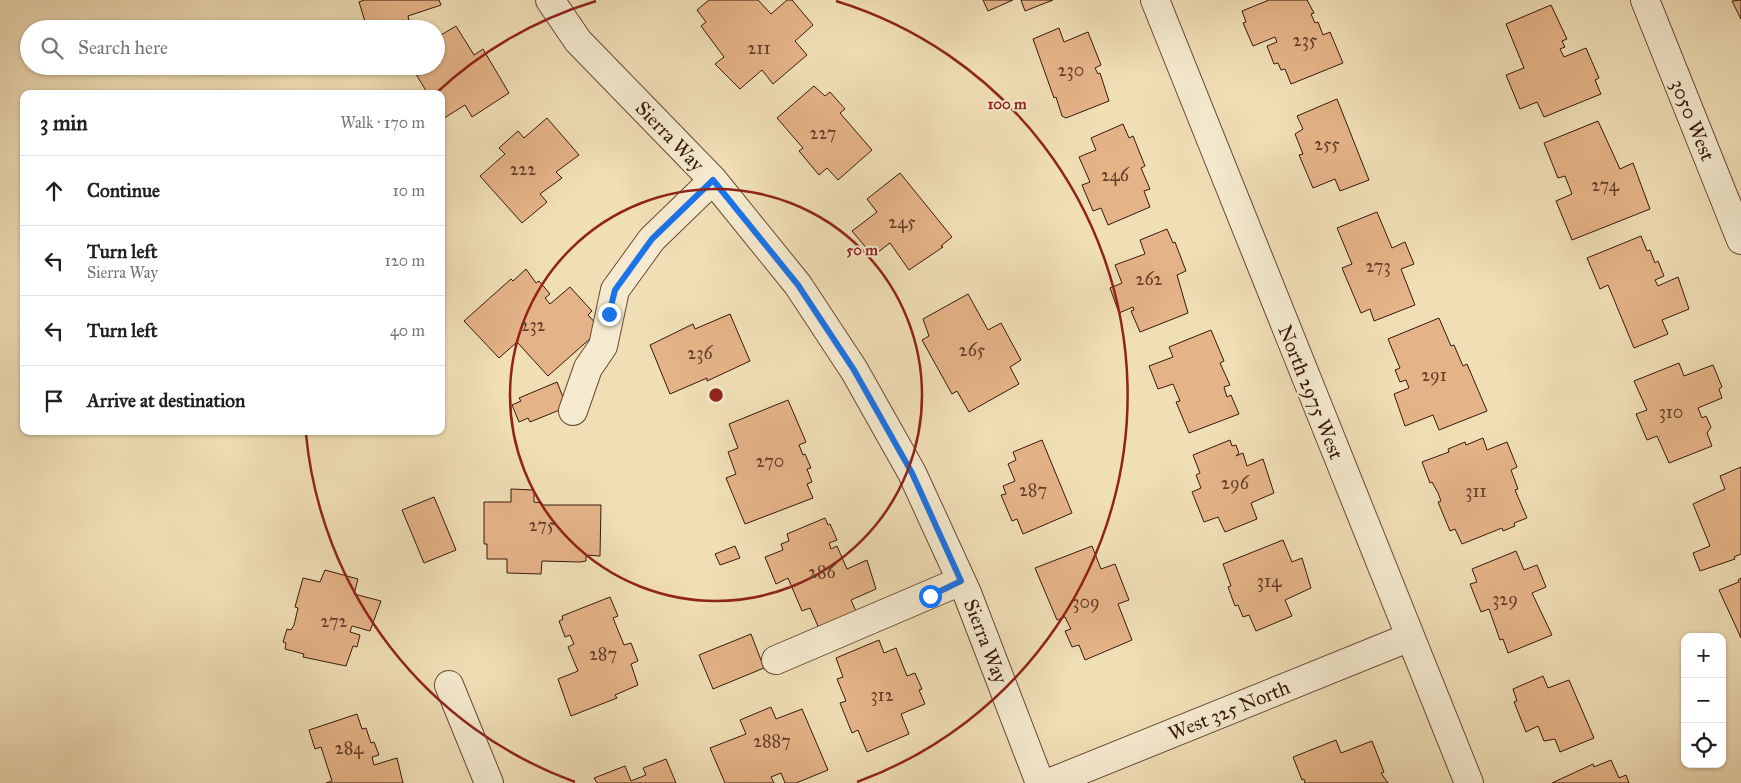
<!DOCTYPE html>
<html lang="en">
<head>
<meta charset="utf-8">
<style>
  :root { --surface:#fff; --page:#f2f2f2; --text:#202124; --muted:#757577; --line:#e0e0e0 }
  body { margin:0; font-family:"IM FELL Great Primer",serif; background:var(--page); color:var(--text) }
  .controls { position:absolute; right:15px; bottom:15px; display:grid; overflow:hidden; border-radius:10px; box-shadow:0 1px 4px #0004 }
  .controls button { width:45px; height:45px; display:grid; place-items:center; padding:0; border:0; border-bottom:1px solid var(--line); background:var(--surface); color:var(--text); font:25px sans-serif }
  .stop { position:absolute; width:15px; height:15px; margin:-11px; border:4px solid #1a73e8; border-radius:50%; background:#fff }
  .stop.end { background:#1a73e8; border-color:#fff; box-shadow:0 1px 5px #0008 }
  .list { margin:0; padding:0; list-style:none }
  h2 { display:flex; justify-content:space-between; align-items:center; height:65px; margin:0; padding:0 20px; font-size:21px }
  h2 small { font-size:16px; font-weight:400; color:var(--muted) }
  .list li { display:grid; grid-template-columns:32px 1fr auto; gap:15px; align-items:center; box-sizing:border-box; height:70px; padding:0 20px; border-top:1px solid var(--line) }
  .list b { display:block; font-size:19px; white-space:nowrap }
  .list p { margin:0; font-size:16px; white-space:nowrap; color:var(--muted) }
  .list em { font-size:16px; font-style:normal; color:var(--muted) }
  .icon { flex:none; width:28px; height:28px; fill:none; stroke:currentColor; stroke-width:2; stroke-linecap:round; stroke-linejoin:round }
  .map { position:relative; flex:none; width:1741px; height:783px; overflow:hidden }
  .search { position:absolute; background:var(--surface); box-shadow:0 1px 4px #0004; left:20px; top:20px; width:425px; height:55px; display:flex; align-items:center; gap:12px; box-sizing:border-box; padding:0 18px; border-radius:28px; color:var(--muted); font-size:19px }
  .panel { position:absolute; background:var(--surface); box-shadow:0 1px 4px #0004; left:20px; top:90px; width:425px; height:345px; border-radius:10px }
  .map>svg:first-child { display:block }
</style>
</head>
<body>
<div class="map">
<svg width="1741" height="783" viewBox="0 0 1741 783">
  <rect width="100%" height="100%" fill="#f0deb5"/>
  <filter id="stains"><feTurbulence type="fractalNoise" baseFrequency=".004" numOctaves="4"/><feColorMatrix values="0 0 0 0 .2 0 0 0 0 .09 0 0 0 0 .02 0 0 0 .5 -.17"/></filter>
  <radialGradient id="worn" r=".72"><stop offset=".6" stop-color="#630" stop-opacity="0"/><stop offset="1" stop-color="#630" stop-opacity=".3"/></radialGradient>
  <path fill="#e4b387" stroke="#38180b" d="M364 0H439L441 5 408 16 409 20 384 28 382 23 367 28 359 2Z
    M709 0H758L771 14 787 0H792L813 25 795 41 807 55 773 84 762 70 740 89 715 64 724 57 701 26 706 22 697 10Z
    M983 0H1013L988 11Z
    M1021 0H1053L1025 11Z
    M1269 0H1307L1314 13 1311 14 1315 23 1318 22 1323 35 1330 32 1343 63 1291 84 1285 69 1281 70 1278 63 1274 64 1267 46 1277 42 1275 37 1253 46 1243 23 1246 22 1242 11Z
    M1741 0V19L1732 1Z
    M1551 5 1567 39 1562 41 1565 47 1560 49 1564 57 1586 48 1599 78 1595 80 1601 94 1544 117 1537 102 1520 109 1506 75 1524 68 1506 24Z
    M456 26 474 55 483 49 509 93 472 117 465 105 441 120V94H428L411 66H436V38Z
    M1059 28 1064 42 1088 32 1101 65 1095 68 1098 74 1100 73 1109 101 1066 118 1062 116 1056 97 1054 98 1033 39Z
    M814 86 825 96 830 92 845 109 840 113 872 150 838 180 827 168 819 175 799 151 803 148 777 118Z
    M1337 99 1369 180 1340 191 1335 179 1313 188 1299 155 1303 154 1295 134 1303 129 1297 116Z
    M547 118 579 155 556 172 562 178 540 194 547 202 522 223 480 176 505 154 499 148 518 131 524 138Z
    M1598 121 1620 169 1633 163 1650 209 1572 240 1556 201 1572 194 1565 176 1558 178 1544 143Z
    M1123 124 1129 138 1133 136 1145 166 1141 168 1150 189 1144 191 1150 207 1108 225 1101 208 1093 211 1082 185 1090 182 1079 157 1096 150 1091 138Z
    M900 173 952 237 941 246 943 247 909 270 890 243 873 256 852 231 877 212 867 199Z
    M1377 212 1392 248 1405 242 1414 264 1401 269 1415 305 1374 321 1370 309 1361 313 1342 268 1352 264 1337 228Z
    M1167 229 1173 243 1175 242 1186 271 1177 275 1188 313 1140 332 1131 311 1134 310 1133 307 1119 313 1110 288 1122 283 1115 265 1145 254 1140 240Z
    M1641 236 1647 251 1650 250 1655 263 1658 261 1664 276 1655 280 1658 286 1678 277 1689 309 1662 320 1668 334 1634 348 1608 285 1600 289 1587 258Z
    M526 269 536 283 539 281 550 294 545 298 550 304 570 287 592 311 588 315 601 329 548 376 517 342 499 358 464 321 511 279 513 281Z
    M968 294 988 330 1001 323 1021 360 1010 367 1019 384 969 412 957 391 952 394 922 340 929 336 923 319Z
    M730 314 750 361 707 381V378L670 394 650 345 693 324 695 329Z
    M1439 318 1451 346 1454 345 1463 366 1467 364 1487 411 1439 430 1433 415 1405 426 1394 394 1409 388 1406 380 1400 382 1395 370 1400 368 1388 339Z
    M1211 330 1224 361 1220 363 1230 385 1224 387 1227 397 1231 395 1239 414 1189 433 1176 402 1180 401 1173 384 1158 389 1149 366 1173 357 1169 347Z
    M1679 363 1684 376 1713 365 1722 387 1719 389 1722 398 1698 408 1702 418 1706 416 1711 427 1707 433 1712 446 1669 463 1657 436 1647 440 1636 414 1647 410 1634 381Z
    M557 382 567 407 530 422 528 418 519 422 512 405 521 401 519 398Z
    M788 400 806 442 799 445 803 455 805 454 811 468 807 469 812 482 807 484 813 498 745 524 726 478 736 474 728 452 738 448 729 424Z
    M1483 438 1487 450 1507 442 1517 467 1511 470 1518 489 1515 490 1527 518 1514 523 1515 526 1503 531 1502 528 1462 544 1455 529 1450 531 1438 502 1441 501 1438 493 1432 482 1430 483 1422 462 1449 452 1448 449 1465 442 1466 445Z
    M1042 440 1072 513 1023 534 1017 519 1012 521 1001 495 1006 494 1003 486 1015 481 1008 464 1016 460 1013 452Z
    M1230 440 1232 446 1236 445 1237 448 1239 453 1236 456 1243 453 1247 466 1263 459 1274 493 1251 503 1257 519 1225 532 1218 517 1204 522 1192 492 1201 488 1196 475 1200 473 1193 455Z
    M1741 467V554L1734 557 1735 559 1700 571 1693 553 1710 546 1693 504 1725 489 1720 476Z
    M511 489 534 490V502L542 503V505H601L600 556 586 555V561L580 562 542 561 541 574 507 573V559H487V544H484V502H511Z
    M434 497 456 550 424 563 402 510Z
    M825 518 828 525 830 524 837 540 829 543 831 549 837 546 847 569 867 560 876 589 851 600 859 618 821 633 810 608 802 611 788 578 776 584 765 557 783 550 781 544 789 541 787 534Z
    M1283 540 1292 562 1302 558 1311 588 1285 600 1292 616 1256 631 1249 615 1243 617 1238 605 1235 606 1228 587 1231 586 1223 564Z
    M735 546 740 558 720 565 715 554Z
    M1092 546 1101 569 1115 564 1129 600 1118 604 1132 640 1085 660 1079 645 1072 647 1065 631 1071 629 1065 617 1057 620 1035 568Z
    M1516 551 1524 570 1537 565 1546 587 1532 593 1552 635 1508 653 1503 639 1500 640 1489 609 1481 612 1470 584 1477 582 1472 569Z
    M325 570 358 579 354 594 381 601 370 631 352 626 350 632 360 635 357 647 353 646 346 666 303 657 304 654 285 649 286 643 283 642 287 629 291 630 294 625 298 608 295 607 303 578 320 582Z
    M1741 578V638L1719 590 1739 582 1738 580Z
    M610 597 618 616 613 618 624 645 631 643 638 661 631 664 638 685 615 695 617 698 571 716 558 679 578 671 568 647 574 644 570 635 565 637 559 621 563 619 562 616Z
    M751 634 764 668 713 689 699 655Z
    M879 640 884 653 896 648 907 676 915 673 922 689 919 690 925 704 901 714 909 734 867 752 858 730 852 733 840 703 846 701 837 679 843 677 836 658Z
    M1543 676 1548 688 1569 680 1594 738 1560 752 1555 739 1544 741 1538 726 1526 732 1514 702 1517 701 1513 689Z
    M771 707 776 719 802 709 828 770 796 783H785L781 773 771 777 774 783H725L710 748 746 734 740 720Z
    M357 714 362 729 366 728 371 743 374 742 379 755 372 757 374 765 397 758 403 783H326L332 781 321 747 315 749 309 730Z
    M1336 740 1341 753 1372 741 1384 772 1381 773 1388 783H1305L1304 779 1302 780 1293 757Z
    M666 759 676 783H597L594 778 625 766 631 781 646 775 643 768Z
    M1611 760 1619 778 1626 775 1629 783H1552L1593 764 1594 767Z"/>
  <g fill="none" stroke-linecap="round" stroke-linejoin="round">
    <g stroke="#664a36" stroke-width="30">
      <path id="minor" d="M550 0 578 41 713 180 798 285 854 370 912 473 967 593 1040 783
        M1155 0 1469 783
        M1645 0 1741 240
        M573 411 588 368 603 346 615 290 652 239 713 180
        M776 660 961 581
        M449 685 489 783
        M1049 783 1410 637"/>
    </g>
    <use href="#minor" stroke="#f5eacf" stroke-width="28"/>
  </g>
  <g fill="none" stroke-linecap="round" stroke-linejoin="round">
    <path stroke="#1a73e8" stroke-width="6" d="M609 314 615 290 652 239 713 180 798 285 854 370 912 473 961 581 930 596"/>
  </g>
  <g fill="none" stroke="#8f2418" stroke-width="2.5">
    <circle cx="716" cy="395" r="206"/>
    <path d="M575 782A412 412 0 0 1 306 434M435 94A412 412 0 0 1 596 1M836 1A412 412 0 0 1 857 782"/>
  </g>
  <g text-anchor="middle" stroke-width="4" stroke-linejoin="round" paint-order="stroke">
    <g font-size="18" fill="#633f2a">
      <text x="1305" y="46">235</text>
      <text x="759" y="54">211</text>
      <text x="1071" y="76">230</text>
      <text x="823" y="139">227</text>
      <text x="1327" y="150">255</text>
      <text x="523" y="175">222</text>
      <text x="1115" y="181">246</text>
      <text x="1605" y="191">274</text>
      <text x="902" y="228">245</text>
      <text x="1378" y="272">273</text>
      <text x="1149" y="285">262</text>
      <text x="533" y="331">232</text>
      <text x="972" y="356">265</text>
      <text x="700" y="359">236</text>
      <text x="1434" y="381">291</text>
      <text x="1671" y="418">310</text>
      <text x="770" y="467">270</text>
      <text x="1235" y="489">296</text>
      <text x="1033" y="496">287</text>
      <text x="1476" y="497">311</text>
      <text x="542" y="531">275</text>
      <text x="822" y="578">286</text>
      <text x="1269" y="587">314</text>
      <text x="1505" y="605">329</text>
      <text x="1086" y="608">309</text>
      <text x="334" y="627">272</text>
      <text x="603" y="660">287</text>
      <text x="882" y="701">312</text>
      <text x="772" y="747">2887</text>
      <text x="349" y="754">284</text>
    </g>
    <g font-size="20" fill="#38180b" stroke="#f5eacf">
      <text transform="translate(1693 120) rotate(68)" y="7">3050 West</text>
      <text transform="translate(670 136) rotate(46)" y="7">Sierra Way</text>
      <text transform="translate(1311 392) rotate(68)" y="7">North 2975 West</text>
      <text transform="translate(986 641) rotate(69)" y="7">Sierra Way</text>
      <text transform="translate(1229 710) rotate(-22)" y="7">West 325 North</text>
    </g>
  </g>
  <circle cx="716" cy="395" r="8" fill="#8f2418" stroke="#f5eacf" stroke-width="2.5"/>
  <g font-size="15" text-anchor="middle" font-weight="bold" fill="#8f2418" stroke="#f5eacf" stroke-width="4" stroke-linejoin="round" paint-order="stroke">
    <text x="1007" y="109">100 m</text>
    <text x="862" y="255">50 m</text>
  </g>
  <rect width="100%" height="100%" filter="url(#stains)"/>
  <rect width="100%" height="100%" fill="url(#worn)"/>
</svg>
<div class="controls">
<button>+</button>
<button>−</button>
<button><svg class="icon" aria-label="locate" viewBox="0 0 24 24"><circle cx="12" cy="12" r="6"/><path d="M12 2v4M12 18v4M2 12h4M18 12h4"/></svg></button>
</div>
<div class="stop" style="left:930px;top:596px"></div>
<div class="stop end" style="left:609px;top:314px"></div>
<div class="search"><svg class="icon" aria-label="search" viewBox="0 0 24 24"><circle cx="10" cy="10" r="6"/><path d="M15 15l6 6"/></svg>Search here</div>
<section class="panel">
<h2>3 min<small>Walk · 170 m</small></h2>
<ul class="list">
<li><svg class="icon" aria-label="ahead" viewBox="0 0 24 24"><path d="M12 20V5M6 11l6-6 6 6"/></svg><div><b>Continue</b></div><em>10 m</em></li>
<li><svg class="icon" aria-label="left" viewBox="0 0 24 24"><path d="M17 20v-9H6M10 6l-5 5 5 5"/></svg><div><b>Turn left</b><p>Sierra Way</p></div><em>120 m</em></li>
<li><svg class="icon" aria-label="left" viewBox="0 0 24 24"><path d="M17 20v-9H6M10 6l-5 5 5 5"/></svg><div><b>Turn left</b></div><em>40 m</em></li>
<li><svg class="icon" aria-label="arrive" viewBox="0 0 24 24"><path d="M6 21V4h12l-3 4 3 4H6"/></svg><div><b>Arrive at destination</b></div></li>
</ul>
</section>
</div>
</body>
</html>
